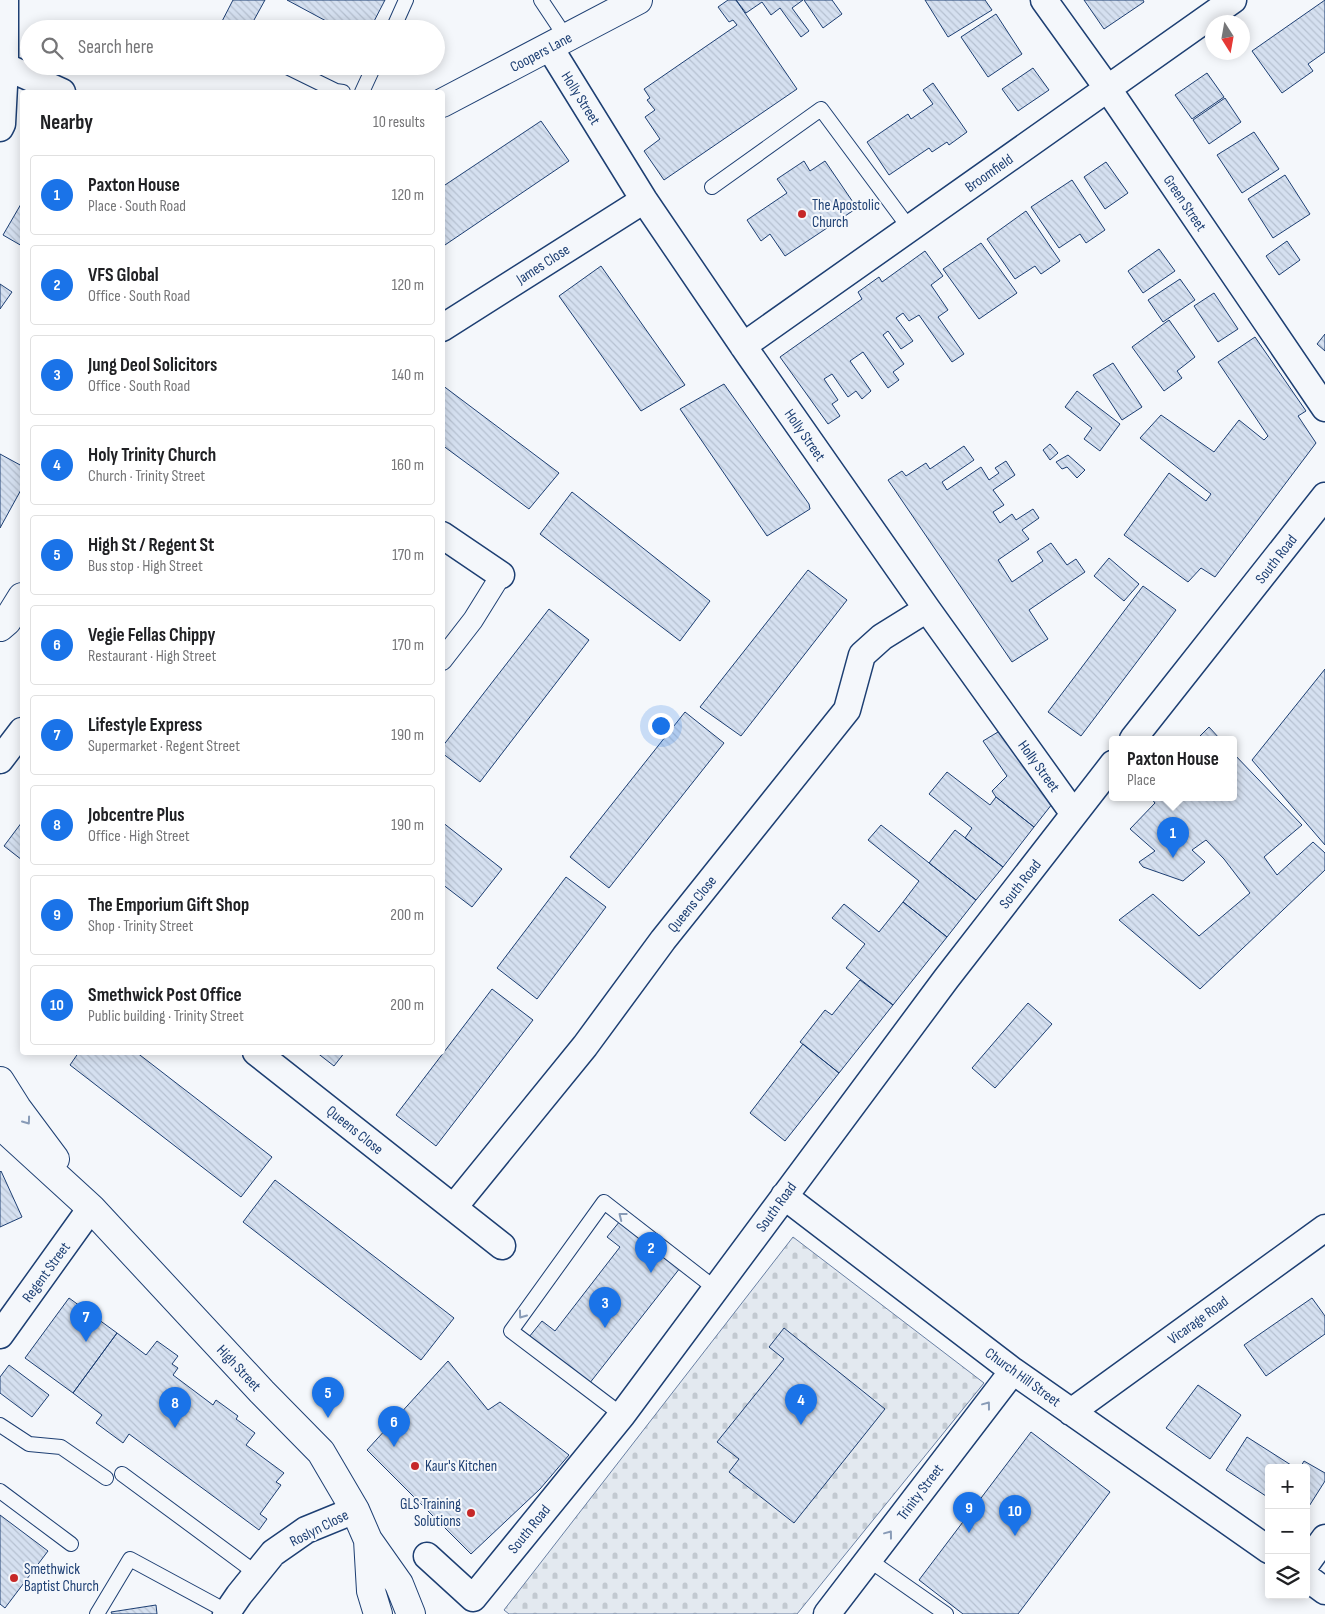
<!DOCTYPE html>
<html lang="en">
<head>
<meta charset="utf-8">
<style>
  :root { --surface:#fff; --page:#f2f2f2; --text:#202124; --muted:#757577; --line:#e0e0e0; --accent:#1a73e8 }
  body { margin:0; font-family:"Sofia Sans Condensed",sans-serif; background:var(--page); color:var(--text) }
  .controls { position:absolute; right:15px; bottom:15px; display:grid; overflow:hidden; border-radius:5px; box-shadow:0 2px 12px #0003 }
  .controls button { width:45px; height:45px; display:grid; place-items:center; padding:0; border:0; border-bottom:1px solid var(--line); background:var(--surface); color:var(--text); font:25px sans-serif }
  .compass { position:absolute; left:1205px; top:15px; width:45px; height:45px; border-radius:50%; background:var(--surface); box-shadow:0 2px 12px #0003; rotate:169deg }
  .you { position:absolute; left:660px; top:725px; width:18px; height:18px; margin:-12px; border:4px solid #fff; border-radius:50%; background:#1a73e8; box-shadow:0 0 0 8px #1a73e833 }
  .badge { display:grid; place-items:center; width:32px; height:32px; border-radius:50%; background:var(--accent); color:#fff; font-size:16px; font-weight:700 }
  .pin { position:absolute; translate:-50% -41px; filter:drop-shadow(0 1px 2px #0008) }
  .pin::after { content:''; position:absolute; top:26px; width:18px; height:15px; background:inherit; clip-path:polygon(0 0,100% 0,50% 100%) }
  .popup { position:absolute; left:1109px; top:736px; width:128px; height:65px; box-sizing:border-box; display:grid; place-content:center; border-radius:5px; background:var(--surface); filter:drop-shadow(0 1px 4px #0005); font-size:16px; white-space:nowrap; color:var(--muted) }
  .popup b { font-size:19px; color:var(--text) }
  .popup::after { content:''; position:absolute; left:50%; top:100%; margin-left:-10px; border:10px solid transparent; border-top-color:var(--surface) }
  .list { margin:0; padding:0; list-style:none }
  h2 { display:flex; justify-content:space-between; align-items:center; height:65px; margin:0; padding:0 20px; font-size:21px }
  h2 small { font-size:16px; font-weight:400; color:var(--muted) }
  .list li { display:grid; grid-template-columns:32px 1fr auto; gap:15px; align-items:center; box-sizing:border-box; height:80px; margin:0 10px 10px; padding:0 10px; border:1px solid var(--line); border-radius:5px }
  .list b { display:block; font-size:19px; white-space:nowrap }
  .list p { margin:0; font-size:16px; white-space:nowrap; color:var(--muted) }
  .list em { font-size:16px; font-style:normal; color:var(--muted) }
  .icon { flex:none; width:28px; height:28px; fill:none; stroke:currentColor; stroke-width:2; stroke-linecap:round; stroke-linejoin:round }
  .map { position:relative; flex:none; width:1325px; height:1614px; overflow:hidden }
  .search { position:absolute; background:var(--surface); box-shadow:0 2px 12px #0003; left:20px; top:20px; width:425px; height:55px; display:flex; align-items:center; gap:12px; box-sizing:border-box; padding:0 18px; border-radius:28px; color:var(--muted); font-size:19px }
  .panel { position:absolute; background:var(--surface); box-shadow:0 2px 12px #0003; left:20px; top:90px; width:425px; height:965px; border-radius:5px }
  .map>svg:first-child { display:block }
</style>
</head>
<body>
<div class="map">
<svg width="1325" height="1614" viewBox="0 0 1325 1614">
  <defs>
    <pattern id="cemetery-stones" width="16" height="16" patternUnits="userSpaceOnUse" patternTransform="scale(1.25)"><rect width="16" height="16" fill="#e3e9f0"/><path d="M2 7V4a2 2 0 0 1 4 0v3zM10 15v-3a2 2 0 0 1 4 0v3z" fill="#c2c9d1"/></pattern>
    <pattern id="building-back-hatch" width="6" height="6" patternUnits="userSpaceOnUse" patternTransform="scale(1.25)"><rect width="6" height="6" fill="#d5e0f0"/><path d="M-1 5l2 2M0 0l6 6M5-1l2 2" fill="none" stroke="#b6c1d1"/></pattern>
  </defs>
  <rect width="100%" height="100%" fill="#f4f7fb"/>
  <path fill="url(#cemetery-stones)" stroke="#687fa3" d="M793 1237 984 1383 797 1614H509L504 1610Z"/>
  <path fill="url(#building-back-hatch)" stroke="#1d3f73" d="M233 0H265L249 29H218Z
    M287 0H385L370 29H341Z
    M728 0H736L797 89 664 180 644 151 660 139 645 117 655 110 647 100 650 98 644 89 737 25 733 20 729 22 718 7Z
    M736 0H803L792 8 809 31 801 37 780 8 771 15 762 2 746 13Z
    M804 0H832L842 14 823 28Z
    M925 0H985L992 10 948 37Z
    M1084 0H1143L1144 2 1104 29Z
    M1325 0V52L1308 64 1313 71 1282 93 1252 51Z
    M996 14 1022 54 988 77 961 37Z
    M1033 68 1049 90 1018 111 1002 89Z
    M1207 73 1224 97 1192 119 1175 95Z
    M933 83 967 132 949 145 947 142 932 152 929 148 889 175 867 142 908 114 911 119 933 104 923 90Z
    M1225 98 1241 122 1209 144 1193 120Z
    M541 121 569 161 442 247V187Z
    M1254 132 1279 169 1242 193 1217 155Z
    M804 161 810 171 825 161 857 208 785 256 770 234 761 241 747 220 787 193 777 179Z
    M1106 162 1128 193 1105 209 1084 177Z
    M1285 175 1310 214 1273 238 1248 199Z
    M1072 180 1105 230 1086 243 1080 234 1059 248 1031 207Z
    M21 204 22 205V246L3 235Z
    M1026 211 1060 261 1041 274 1035 266 1015 279 987 239Z
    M1287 241 1300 260 1279 275 1266 256Z
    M981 243 1017 293 979 319 943 269Z
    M1159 249 1175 271 1143 293 1128 271Z
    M925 251 943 276 931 285 948 310 938 317 964 354 952 362 919 315 909 321 903 313 896 318 913 341 901 349 888 331 883 335 904 364 893 372 899 380 888 388 863 352 850 361 871 391 862 399 856 391 848 397 832 374 824 379 838 400 832 404 840 416 828 424 780 357 862 299 858 292 879 277 882 282Z
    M601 266 685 385 641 411 559 296Z
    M1180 279 1195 300 1163 322 1148 300Z
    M0 284 12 292 0 309Z
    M1214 293 1238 329 1218 342 1194 306Z
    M1169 320 1195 357 1177 371 1182 378 1164 391 1132 347Z
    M1325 334V351L1317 344Z
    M1255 337 1306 411 1298 416 1316 443 1215 577 1201 568 1188 582 1124 535 1169 473 1206 501 1211 494 1140 438 1161 415 1214 452 1239 420 1264 440 1268 436 1218 362Z
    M1113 363 1142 407 1122 420 1093 375Z
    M724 384 809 504 810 509 767 536 680 409Z
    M442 385 559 473 529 509 442 445Z
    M1077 391 1120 424 1100 451 1084 439 1092 428 1065 407Z
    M1050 444 1058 453 1050 460 1043 450Z
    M964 446 974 460 942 482 947 490 981 467 989 480 999 473 995 468 1006 461 1015 475 993 490 1004 505 993 512 1000 523 1012 514 1016 520 1033 509 1039 518 1022 530 1029 539 998 560 1012 582 1043 561 1037 552 1051 543 1067 565 1076 559 1085 572 1029 610 1048 639 1012 662 888 480 902 471 906 476 926 463 930 469Z
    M0 454 22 466V488L0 528Z
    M1068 455 1085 470 1077 478 1067 467 1062 469 1056 462Z
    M572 492 710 601 680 641 540 534Z
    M1109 558 1139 584 1124 601 1094 576Z
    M808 570 847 600 741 736 700 707Z
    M1143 586 1176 610 1081 736 1048 712Z
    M549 609 589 640 480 782 442 753V747Z
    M1325 669V845L1252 760Z
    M685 712 724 743 609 888 570 857Z
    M1209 727 1220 739H1197Z
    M1003 729 1056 799 1034 827 996 797 992 791 1007 776 983 741Z
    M1233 753 1302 825 1264 857 1277 875 1313 842 1325 853V870L1200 989 1119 920 1153 894 1199 936 1250 893 1224 859 1206 840 1192 850 1205 862 1183 881 1143 867 1139 862 1155 851 1130 829 1155 803 1150 797H1233Z
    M947 772 990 805 996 797 1034 827 1003 867 965 838 972 828 929 794Z
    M22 822V860L4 846Z
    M442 822 502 869 472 907 442 884Z
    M881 825 976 900 947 937 903 902 919 881 868 840Z
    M955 830 1003 867 976 900 929 863Z
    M566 877 606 907 537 999 497 968Z
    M903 902 947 937 893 1005 846 968 865 944 832 918 844 904 879 932Z
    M860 980 893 1005 839 1073 800 1042 825 1010 832 1015Z
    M492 989 533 1020 436 1146 396 1115Z
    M1028 1003 1052 1024 995 1088 972 1068Z
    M803 1044 839 1073 785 1141 750 1113Z
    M79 1052H136L272 1157 241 1197 70 1065Z
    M316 1052H345L334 1066Z
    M1 1171 22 1217 0 1227V1172Z
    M275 1180 454 1318 421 1360 243 1222Z
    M620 1221 680 1268 589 1384 529 1337 542 1321 555 1331 620 1247 607 1237Z
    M69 1298 117 1333 73 1393 25 1358Z
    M1312 1298 1325 1316V1334L1266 1376 1244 1345Z
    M784 1328 885 1409 794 1523 729 1472 739 1459 717 1442 784 1359 769 1347Z
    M117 1333 146 1355 157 1341 178 1356 172 1364 178 1368 173 1375 213 1405 216 1400 238 1416 236 1419 255 1433 246 1445 284 1473 276 1482 281 1485 260 1514 267 1519 259 1530 129 1434 123 1443 96 1423 102 1415 73 1393Z
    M448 1361 488 1410 500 1402 569 1455 540 1489 471 1554 367 1450Z
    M9 1365 49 1395 32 1417 0 1393V1377Z
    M1198 1385 1241 1415 1210 1459 1166 1428Z
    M1031 1432 1110 1492 1018 1614H963L919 1580Z
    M1247 1437 1291 1465 1289 1468H1269V1498L1226 1470Z
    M1304 1461 1325 1473V1481L1306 1511V1468H1300Z
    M0 1515 48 1551 5 1608 0 1604Z
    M156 1605 157 1614H112L111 1612Z"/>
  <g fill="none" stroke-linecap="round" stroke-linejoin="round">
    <g stroke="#1d3f73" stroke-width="16">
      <path id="service" d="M541 0 567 39
        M393 29 406 0
        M285 66 336 91 343 92
        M362 92 374 66
        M712 187 821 109 910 229
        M622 1415 511 1331 604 1202 716 1289
        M0 1425 29 1444 61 1447 106 1478
        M122 1474 256 1573
        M0 1491 71 1544
        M869 1560 946 1614
        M97 1614 130 1559 228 1612"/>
    </g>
    <g stroke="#1d3f73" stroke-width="22">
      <path id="pedestrian" d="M442 660 473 620 501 575"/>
    </g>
    <g stroke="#1d3f73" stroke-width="29">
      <path id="minor" d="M1044 0 1108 89 1325 408
        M550 48 644 200 748 353 927 609 1074 814
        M0 64 62 92
        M0 128 2 124 5 67V0
        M442 328 644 200
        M743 346 1233 0
        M442 535 501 575
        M1133 739 1325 496
        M0 760 22 731
        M256 1052 502 1246
        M784 1196 1013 1371 1269 1550
        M454 1207 585 1046 663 940 847 710 862 655 882 637 927 609
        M0 1335 91 1208
        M1071 1412 1325 1228
        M427 1556 473 1598 622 1415 946 979 1113 764
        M1306 1564 1325 1538
        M1306 1577 1325 1591
        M226 1614 239 1595 273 1553 306 1530 355 1510
        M827 1614 1013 1371"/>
    </g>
    <g stroke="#1d3f73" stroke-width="30">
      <path id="tertiary" d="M442 103 638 0
        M0 627 7 621 22 597"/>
    </g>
    <g stroke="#1d3f73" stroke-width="30">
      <path id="primary" d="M0 1081 17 1108 55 1159
        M0 1120 9 1133 91 1208 262 1392 321 1452 355 1510 368 1540 399 1584 411 1614
        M368 1540 371 1591 378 1614"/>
    </g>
    <use href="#service" stroke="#f4f7fb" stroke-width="14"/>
    <use href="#pedestrian" stroke="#f4f7fb" stroke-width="20"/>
    <use href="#minor" stroke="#f4f7fb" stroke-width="26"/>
    <use href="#tertiary" stroke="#f4f7fb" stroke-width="28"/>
    <use href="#primary" stroke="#f4f7fb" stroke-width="28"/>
  </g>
  <defs><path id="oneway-chevron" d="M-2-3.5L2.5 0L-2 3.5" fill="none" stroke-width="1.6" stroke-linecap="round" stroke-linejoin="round" transform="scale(1.25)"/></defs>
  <g stroke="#889bb7">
    <use href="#oneway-chevron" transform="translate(27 1121) rotate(54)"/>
    <use href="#oneway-chevron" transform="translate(622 1216) rotate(-142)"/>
    <use href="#oneway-chevron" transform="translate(522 1315) rotate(126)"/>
    <use href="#oneway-chevron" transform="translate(987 1405) rotate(-53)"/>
    <use href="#oneway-chevron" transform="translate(889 1534) rotate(-53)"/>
  </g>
  <g fill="#c62828" stroke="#f4f7fb" stroke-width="2">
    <circle cx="802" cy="214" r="5"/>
    <circle cx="415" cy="1466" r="5"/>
    <circle cx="471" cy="1513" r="5"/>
    <circle cx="14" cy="1578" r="5"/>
  </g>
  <g text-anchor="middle" stroke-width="4" stroke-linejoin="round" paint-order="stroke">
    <g font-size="15" fill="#1d3f73" stroke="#f4f7fb">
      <text transform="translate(541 52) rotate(-28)" y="5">Coopers Lane</text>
      <text transform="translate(581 98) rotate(58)" y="5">Holly Street</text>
      <text transform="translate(989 173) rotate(-35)" y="5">Broomfield</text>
      <text transform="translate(1185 203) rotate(56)" y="5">Green Street</text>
      <text transform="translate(543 264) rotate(-33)" y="5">James Close</text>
      <text transform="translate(805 435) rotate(55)" y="5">Holly Street</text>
      <text transform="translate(1276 559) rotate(-52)" y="5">South Road</text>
      <text transform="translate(1039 766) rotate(54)" y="5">Holly Street</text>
      <text transform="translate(1020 884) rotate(-52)" y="5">South Road</text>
      <text transform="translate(692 904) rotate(-51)" y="5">Queens Close</text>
      <text transform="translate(355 1130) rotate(39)" y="5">Queens Close</text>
      <text transform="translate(776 1207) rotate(-54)" y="5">South Road</text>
      <text transform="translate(46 1272) rotate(-54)" y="5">Regent Street</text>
      <text transform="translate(1198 1320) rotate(-36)" y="5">Vicarage Road</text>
      <text transform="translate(239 1368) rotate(47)" y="5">High Street</text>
      <text transform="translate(1023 1377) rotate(36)" y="5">Church Hill Street</text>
      <text transform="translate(920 1492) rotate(-53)" y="5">Trinity Street</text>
      <text transform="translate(319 1528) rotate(-27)" y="5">Roslyn Close</text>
      <text transform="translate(529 1529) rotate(-51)" y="5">South Road</text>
    </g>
    <g font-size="15" fill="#1d3f73" stroke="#f4f7fb" text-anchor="start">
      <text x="812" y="210">The Apostolic<tspan x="812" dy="17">Church</tspan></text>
      <text x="425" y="1471">Kaur's Kitchen</text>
      <text x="461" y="1509" text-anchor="end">GLS Training<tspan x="461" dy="17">Solutions</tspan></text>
      <text x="24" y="1574">Smethwick<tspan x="24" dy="17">Baptist Church</tspan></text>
    </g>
  </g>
</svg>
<div class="controls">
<button>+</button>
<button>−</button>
<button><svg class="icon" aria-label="layers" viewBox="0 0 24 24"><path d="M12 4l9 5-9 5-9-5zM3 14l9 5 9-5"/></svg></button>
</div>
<svg class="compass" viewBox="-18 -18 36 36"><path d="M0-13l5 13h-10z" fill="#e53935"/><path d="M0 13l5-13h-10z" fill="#757577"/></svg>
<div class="you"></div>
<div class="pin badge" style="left:1173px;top:858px">1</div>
<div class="popup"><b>Paxton House</b>Place</div>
<div class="pin badge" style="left:651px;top:1273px">2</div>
<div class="pin badge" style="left:605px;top:1328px">3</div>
<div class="pin badge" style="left:801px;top:1425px">4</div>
<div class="pin badge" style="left:328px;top:1418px">5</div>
<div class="pin badge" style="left:394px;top:1447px">6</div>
<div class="pin badge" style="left:86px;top:1342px">7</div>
<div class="pin badge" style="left:175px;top:1428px">8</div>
<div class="pin badge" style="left:969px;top:1533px">9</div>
<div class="pin badge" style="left:1015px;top:1536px">10</div>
<div class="search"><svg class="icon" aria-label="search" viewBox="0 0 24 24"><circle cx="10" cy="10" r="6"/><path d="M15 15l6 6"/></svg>Search here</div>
<section class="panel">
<h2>Nearby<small>10 results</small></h2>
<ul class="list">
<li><span class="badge">1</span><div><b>Paxton House</b><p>Place · South Road</p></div><em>120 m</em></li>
<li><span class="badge">2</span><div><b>VFS Global</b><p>Office · South Road</p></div><em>120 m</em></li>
<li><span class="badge">3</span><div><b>Jung Deol Solicitors</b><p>Office · South Road</p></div><em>140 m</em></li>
<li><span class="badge">4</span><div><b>Holy Trinity Church</b><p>Church · Trinity Street</p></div><em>160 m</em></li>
<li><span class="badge">5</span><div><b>High St / Regent St</b><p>Bus stop · High Street</p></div><em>170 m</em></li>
<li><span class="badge">6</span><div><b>Vegie Fellas Chippy</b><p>Restaurant · High Street</p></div><em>170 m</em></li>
<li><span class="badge">7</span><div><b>Lifestyle Express</b><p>Supermarket · Regent Street</p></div><em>190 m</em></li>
<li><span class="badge">8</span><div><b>Jobcentre Plus</b><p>Office · High Street</p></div><em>190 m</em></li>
<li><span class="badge">9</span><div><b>The Emporium Gift Shop</b><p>Shop · Trinity Street</p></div><em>200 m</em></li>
<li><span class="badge">10</span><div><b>Smethwick Post Office</b><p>Public building · Trinity Street</p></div><em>200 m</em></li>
</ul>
</section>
</div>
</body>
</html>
